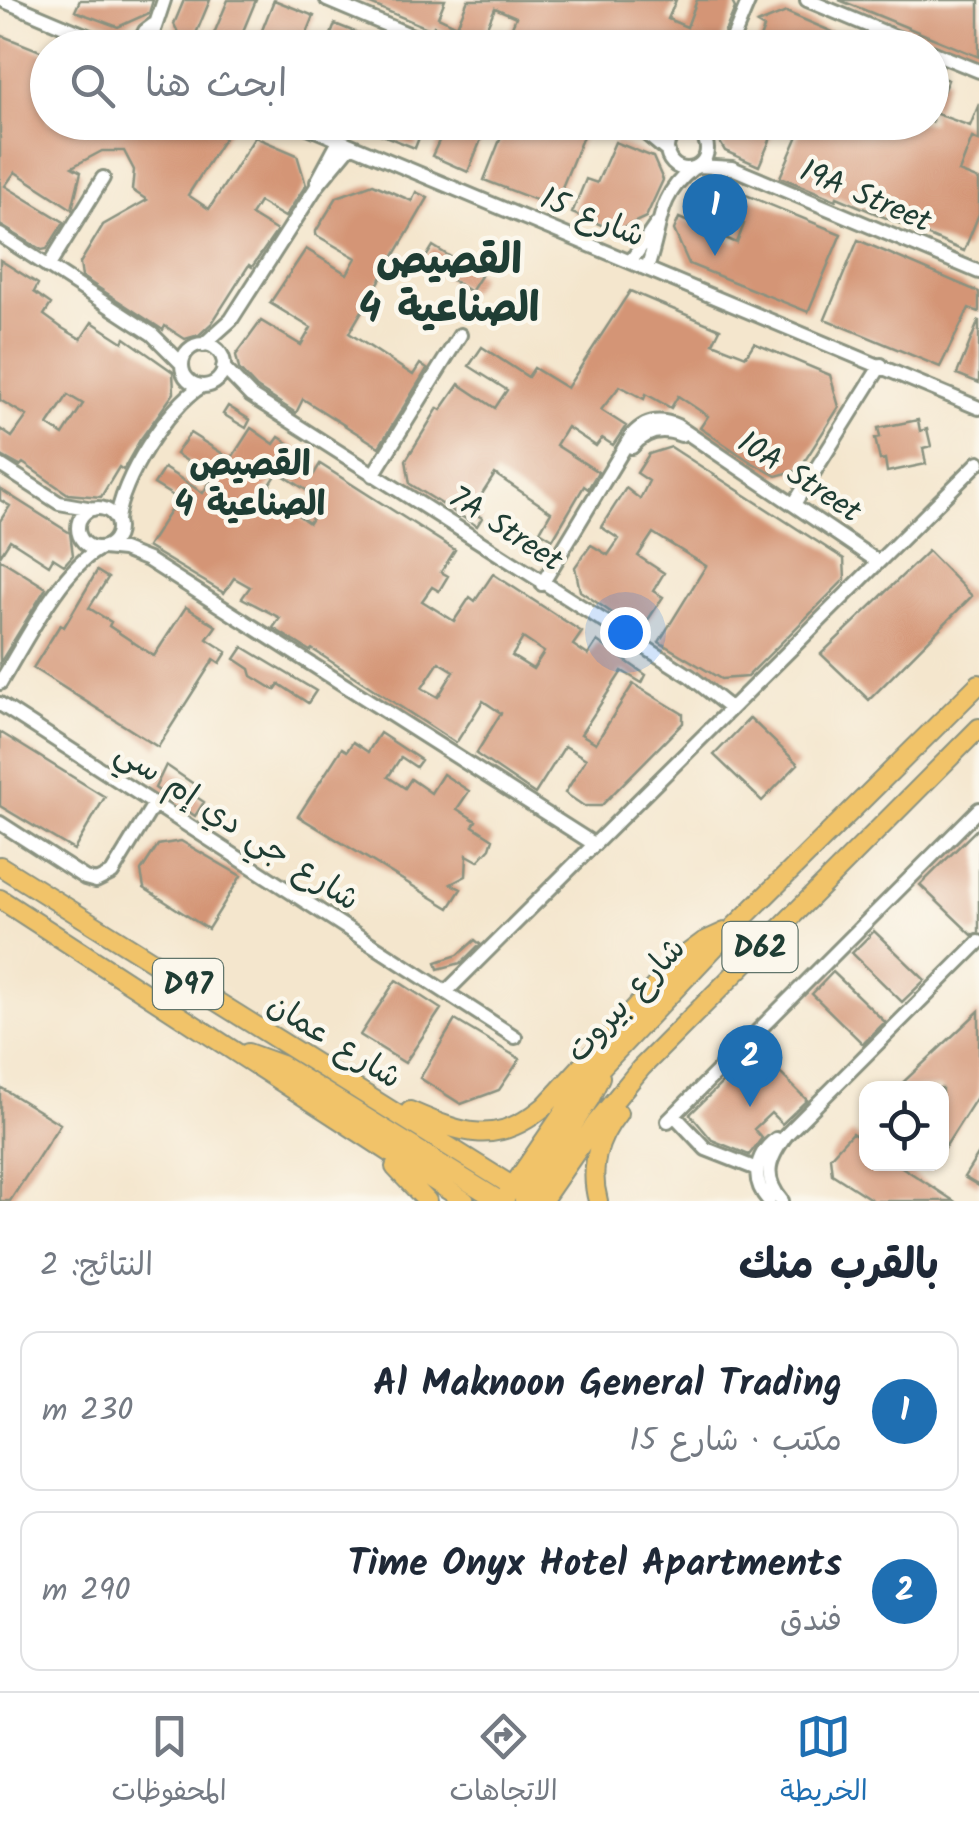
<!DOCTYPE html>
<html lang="ar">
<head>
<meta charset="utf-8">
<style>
  :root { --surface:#fff; --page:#f2f2f3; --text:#1f2937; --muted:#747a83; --line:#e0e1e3; --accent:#1f6fb2 }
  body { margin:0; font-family:Kalam,"Playpen Sans Arabic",sans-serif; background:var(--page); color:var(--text); direction:rtl }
  .controls { position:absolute; right:30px; bottom:30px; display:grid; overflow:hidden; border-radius:20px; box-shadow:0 2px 8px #0004 }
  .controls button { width:90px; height:90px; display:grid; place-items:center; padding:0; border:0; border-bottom:2px solid var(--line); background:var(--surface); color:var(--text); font:50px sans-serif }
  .you { position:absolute; left:625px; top:632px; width:35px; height:35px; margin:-25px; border:8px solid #fff; border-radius:50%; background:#1a73e8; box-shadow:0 0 0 15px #1a73e833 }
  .badge { display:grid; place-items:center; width:65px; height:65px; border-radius:50%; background:var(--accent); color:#fff; font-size:32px; font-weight:700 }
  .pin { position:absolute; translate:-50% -82px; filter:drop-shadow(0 2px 5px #0008) }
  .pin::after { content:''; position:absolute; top:52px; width:35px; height:30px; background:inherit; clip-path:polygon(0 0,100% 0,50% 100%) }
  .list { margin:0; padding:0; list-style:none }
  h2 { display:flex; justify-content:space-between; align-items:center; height:130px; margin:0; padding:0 40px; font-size:42px }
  h2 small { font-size:32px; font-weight:400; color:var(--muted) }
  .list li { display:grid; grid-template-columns:65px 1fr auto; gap:30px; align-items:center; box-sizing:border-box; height:160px; margin:0 20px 20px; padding:0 20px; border:2px solid var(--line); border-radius:20px }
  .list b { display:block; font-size:38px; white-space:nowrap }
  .list p { margin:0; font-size:32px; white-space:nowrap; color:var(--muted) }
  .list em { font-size:32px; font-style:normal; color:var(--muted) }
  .icon { flex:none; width:55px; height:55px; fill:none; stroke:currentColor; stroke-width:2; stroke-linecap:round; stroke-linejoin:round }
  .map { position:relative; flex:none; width:979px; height:1201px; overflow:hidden; direction:ltr }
  .search { position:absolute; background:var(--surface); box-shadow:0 2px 8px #0004; left:30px; right:30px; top:30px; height:110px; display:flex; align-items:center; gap:25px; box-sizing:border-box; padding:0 35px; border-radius:55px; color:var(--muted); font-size:38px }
  .sheet { height:490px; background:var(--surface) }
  nav { display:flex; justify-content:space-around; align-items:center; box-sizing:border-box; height:140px; border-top:2px solid var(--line); background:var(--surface); font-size:28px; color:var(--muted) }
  nav a { display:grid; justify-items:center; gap:5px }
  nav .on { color:var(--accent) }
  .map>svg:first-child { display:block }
</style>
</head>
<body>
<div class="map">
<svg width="979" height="1201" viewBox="0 0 979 1201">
  <rect width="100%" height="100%" fill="#fbf7ec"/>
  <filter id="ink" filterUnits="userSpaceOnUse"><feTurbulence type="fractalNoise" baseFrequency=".01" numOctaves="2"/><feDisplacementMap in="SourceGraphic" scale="20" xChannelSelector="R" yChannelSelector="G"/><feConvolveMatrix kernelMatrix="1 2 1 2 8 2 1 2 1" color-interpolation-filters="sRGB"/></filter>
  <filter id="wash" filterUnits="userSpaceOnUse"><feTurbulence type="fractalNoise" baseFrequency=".0048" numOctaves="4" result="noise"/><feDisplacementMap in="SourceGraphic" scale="40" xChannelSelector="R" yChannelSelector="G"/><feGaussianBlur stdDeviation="2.25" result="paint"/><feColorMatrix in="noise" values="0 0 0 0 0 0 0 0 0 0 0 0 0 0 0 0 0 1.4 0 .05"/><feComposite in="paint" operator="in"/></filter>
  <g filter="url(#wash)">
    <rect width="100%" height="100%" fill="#f4e6cd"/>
    <g id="blocks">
      <path fill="#d49576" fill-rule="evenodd" d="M80 0H153L149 13 118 27 75 11Z
        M184 0H210L190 48H185L174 24Z
        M228 0H256L236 48H208Z
        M274 0 314 16 301 48H255Z
        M361 0H445L438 17 457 26 468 0H676L668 19 687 27 697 0H731L735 8 718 48H520L506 41 516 17 495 8 478 48H467L451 40 453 35 434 26 432 30Z
        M839 0H979V57L872 13Z
        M786 12 828 30 868 48H756L764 28 757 24Z
        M335 24 360 34 390 48H326Z
        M0 35 48 54V122H223L232 126 188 195 209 209 255 137 297 155 306 185 285 217 259 202 251 215 277 231 252 267 249 265 212 323 199 335 185 339 165 326 163 330 82 277 80 263 103 225 147 200 132 190 134 170 124 151H102L72 167 81 172 72 209 15 172 5 186 64 222 47 249 42 250 0 225Z
        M932 73 948 80 934 113 970 126 979 104V141L972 138 959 172 979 180V214L964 251 837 197 836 200 780 177 804 122H932Z
        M379 122H425L415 148 375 132Z
        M448 122H488L468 172 432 156Z
        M507 122H570L586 129 554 207 484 180Z
        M725 122H767L776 126 759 166 725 151 718 139Z
        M615 142 653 157 663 180 646 217 616 231 572 213 586 179 597 183Z
        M712 181 841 234 808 312 689 264 674 230 679 218 737 243 744 224 687 201 691 190Z
        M373 184 412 201 416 192 428 198 349 333 413 375 420 364 427 369 379 447 303 399 296 413 257 388 239 369 236 355 261 321 301 345 311 328 270 303 306 249 347 274 356 258 316 235V231L337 197Z
        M858 240 979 292V312L969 308 940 367 825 319Z
        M433 246 481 276 471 292 423 262Z
        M0 260 38 284 34 292 51 304 44 315 62 328 81 339 92 322 123 342 125 338 173 372 174 393 140 440 123 470 119 467 101 497 68 494 23 463 20 466 0 455V429L12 437 27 416 0 400ZM68 395 83 404 63 435 48 425Z
        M630 291 720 329 713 343 746 356 754 343 830 375 839 407 799 470 776 476 751 462 700 428 708 416 678 396 671 408 646 394 644 399 620 386 601 410 626 426 613 445 602 438 596 446 567 427 556 445 598 472 588 489 584 486 553 539 540 531 551 512 495 474 471 511 482 518 477 526 410 484 406 460 438 408 441 410 459 384 495 408 507 390 469 366 482 347 528 377 534 368 567 388Z
        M979 320V383L957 374Z
        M228 406 250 420 246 428 223 414Z
        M918 420 920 431 927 429 931 446 923 448 926 464 887 472 885 459 880 460 875 438 880 437 878 428Z
        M251 428 274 444 279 437 296 448 289 458 314 474 320 464 455 550 441 572 448 576 439 591 432 587 422 601 454 621 470 597 475 601 493 574 582 632 573 645 588 655 597 641 646 675 642 683 622 671 581 734 596 743 633 684 683 714V723L601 806H584L565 793 586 759 565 746 535 794 476 754 501 713 483 701 456 743 312 649 310 651 273 628 280 618 242 598 250 587 234 578 224 593 147 547 178 499 154 484 164 468 203 493 213 477 176 454 190 433 231 459ZM278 472 323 501 309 523 279 502 275 508 261 499ZM523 638 544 652 533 669 512 656ZM439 662 454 671 438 697 422 688Z
        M671 447 844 559 845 579 747 677 721 679 659 642 706 566 653 533 638 556 664 573 653 591 663 597 640 632 580 591 575 567 591 545 608 555 619 539 601 527 626 488 640 499 649 481 637 473 649 454Z
        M0 489 70 533 73 555 64 565 53 558 49 565 10 540 0 556V521L10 506 0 500Z
        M928 551 972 596 869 700 821 654Z
        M0 559 46 588 0 663Z
        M97 571 108 578 89 608 111 622 109 626 154 656 186 607 216 626 207 639 227 652 220 663 214 659 158 747 33 668 60 625 64 627Z
        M243 647 316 691 308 703 279 684 275 690 252 676 250 669 235 659Z
        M750 718 798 764 762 801 714 755Z
        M0 732 105 797 74 850 0 806Z
        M380 733 421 760 416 767 401 757 388 777 405 788 411 779 431 793 443 774 469 791 457 809 476 821 473 826 493 839 490 848 478 861 467 855 466 876 451 884 461 889 449 908 298 816 342 748 347 751 353 742 368 752Z
        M166 765 201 789 195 796 204 802 195 816 155 788Z
        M979 827V932L972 935 920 885Z
        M181 841 241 876 208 929 144 888 141 871 158 845Z
        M874 931 925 980 902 1002 852 953Z
        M475 940 480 944 461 963 438 969 436 962 458 955Z
        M833 972 885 1022 863 1044 812 994Z
        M396 980 441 1009 405 1063 360 1035Z
        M979 1011V1094L942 1152V1088H897Z
        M455 1020 520 1059 499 1090 461 1104 420 1078Z
        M758 1051 807 1100 782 1124 771 1113 754 1129 762 1138 749 1155 712 1140 690 1114 754 1052Z
        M0 1087 60 1124 10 1201H0Z
        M852 1133 866 1143V1164H897L954 1201H874L832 1174 830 1157Z
        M979 1153V1186L964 1177Z"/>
    </g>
  </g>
  <g filter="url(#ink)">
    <use href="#blocks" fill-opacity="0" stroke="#8a9280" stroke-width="2.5"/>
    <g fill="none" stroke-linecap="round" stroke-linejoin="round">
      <g stroke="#8a9280" stroke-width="18">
        <path id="minor" d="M2 0 116 48
          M327 0 441 48
          M807 0 922 48
          M137 48 145 31 153 25
          M148 48 164 0
          M729 48 749 0
          M932 52 979 71
          M296 122 979 408
          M621 122 644 132 668 152
          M667 149a20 20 0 1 1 40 0a20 20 0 1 1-40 0Z
          M698 166 732 168 979 272
          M317 182 339 141
          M0 235 152 334 182 364
          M631 261 656 225
          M48 267 103 178
          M647 268C662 228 655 199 692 169
          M182 365a21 21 0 1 1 42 0a21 21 0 1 1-42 0Z
          M203 345 231 320 317 186 351 145
          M223 367 251 396 690 676 730 708
          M632 447C645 431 662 427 681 435
          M0 465 59 503 93 509
          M373 475 460 335
          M794 504 881 365
          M78 528a20 20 0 1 1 40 0a20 20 0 1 1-40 0Z
          M117 521C120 481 168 406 202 386
          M103 548 123 550 148 560 594 844
          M542 584 632 435C645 421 660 418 677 426L877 561
          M0 683C24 644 61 568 101 548
          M0 704 515 1037
          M0 823 85 878 96 881 112 873 154 804
          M446 992 979 462
          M674 1115 706 1149 757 1169
          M668 1121 979 809
          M769 1201C751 1181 754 1156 776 1139
          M782 1201C761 1176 769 1158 787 1134L979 942"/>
      </g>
      <g stroke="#8a9280" stroke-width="22">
        <path id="major" d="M0 866 536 1201
          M0 899 465 1201
          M248 1053 281 1065 500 1201
          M410 1111C463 1134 497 1147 545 1106L680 959 703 942 725 932
          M395 1167 427 1201
          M503 1201 577 1093 730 931 979 684
          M524 1201 589 1100 600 1077
          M542 1201 596 1123 641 1068 979 728
          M598 1201C589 1168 597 1140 618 1113"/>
      </g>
      <use href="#minor" stroke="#fff" stroke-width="12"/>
      <use href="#major" stroke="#f1c369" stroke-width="18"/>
    </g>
  </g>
  <g text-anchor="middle" stroke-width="9" stroke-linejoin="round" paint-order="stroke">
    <g fill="#fbf7ec" stroke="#61756b" stroke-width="2.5">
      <rect x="722.5" y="922" width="75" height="50" rx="8"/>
      <rect x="153" y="959" width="70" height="50" rx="8"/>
    </g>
    <g font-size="30" font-weight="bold" fill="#1f3d34">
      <text x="760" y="957">D62</text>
      <text x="188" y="994">D97</text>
    </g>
    <g font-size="32" fill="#1f3d34" stroke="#fbf7ec">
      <text transform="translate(866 195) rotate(23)" y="11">19A Street</text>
      <text transform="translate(593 216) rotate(22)" y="11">شارع 15</text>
      <text transform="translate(800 476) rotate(33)" y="11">10A Street</text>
      <text transform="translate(506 528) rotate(33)" y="11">7A Street</text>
      <text transform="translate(238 825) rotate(33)" y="11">شارع جي دي إم سي</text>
      <text transform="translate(625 999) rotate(-47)" y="11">شارع بيروت</text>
      <text transform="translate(335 1040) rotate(32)" y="11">شارع عمان</text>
    </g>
    <g font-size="35" font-weight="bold" fill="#1f3d34" stroke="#fbf7ec">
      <text x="250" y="475">القصيص<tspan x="250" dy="40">الصناعية 4</tspan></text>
    </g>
    <g font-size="42" font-weight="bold" fill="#1f3d34" stroke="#fbf7ec">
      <text x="449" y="273">القصيص<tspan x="449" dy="48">الصناعية 4</tspan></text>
    </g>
  </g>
</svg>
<div class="controls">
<button><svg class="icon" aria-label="locate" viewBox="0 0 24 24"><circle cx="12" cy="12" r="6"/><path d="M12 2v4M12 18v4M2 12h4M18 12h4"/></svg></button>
</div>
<div class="you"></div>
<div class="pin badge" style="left:715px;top:256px">1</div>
<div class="pin badge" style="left:750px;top:1107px">2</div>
<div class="search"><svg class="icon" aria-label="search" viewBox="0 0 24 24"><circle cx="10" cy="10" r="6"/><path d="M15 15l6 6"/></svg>ابحث هنا</div>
</div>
<section class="sheet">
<h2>بالقرب منك<small>النتائج: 2</small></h2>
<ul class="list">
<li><span class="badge">1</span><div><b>Al Maknoon General Trading</b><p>مكتب · شارع 15</p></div><em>230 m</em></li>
<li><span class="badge">2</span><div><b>Time Onyx Hotel Apartments</b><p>فندق</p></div><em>290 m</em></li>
</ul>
</section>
<nav>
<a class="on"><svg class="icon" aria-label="map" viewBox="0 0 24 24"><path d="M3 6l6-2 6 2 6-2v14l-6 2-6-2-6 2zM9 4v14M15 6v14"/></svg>الخريطة</a>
<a><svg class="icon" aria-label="directions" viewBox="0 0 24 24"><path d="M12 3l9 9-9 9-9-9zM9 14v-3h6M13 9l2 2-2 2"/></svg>الاتجاهات</a>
<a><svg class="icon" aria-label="saved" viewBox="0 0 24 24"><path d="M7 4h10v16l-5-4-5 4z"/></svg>المحفوظات</a>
</nav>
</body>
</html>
